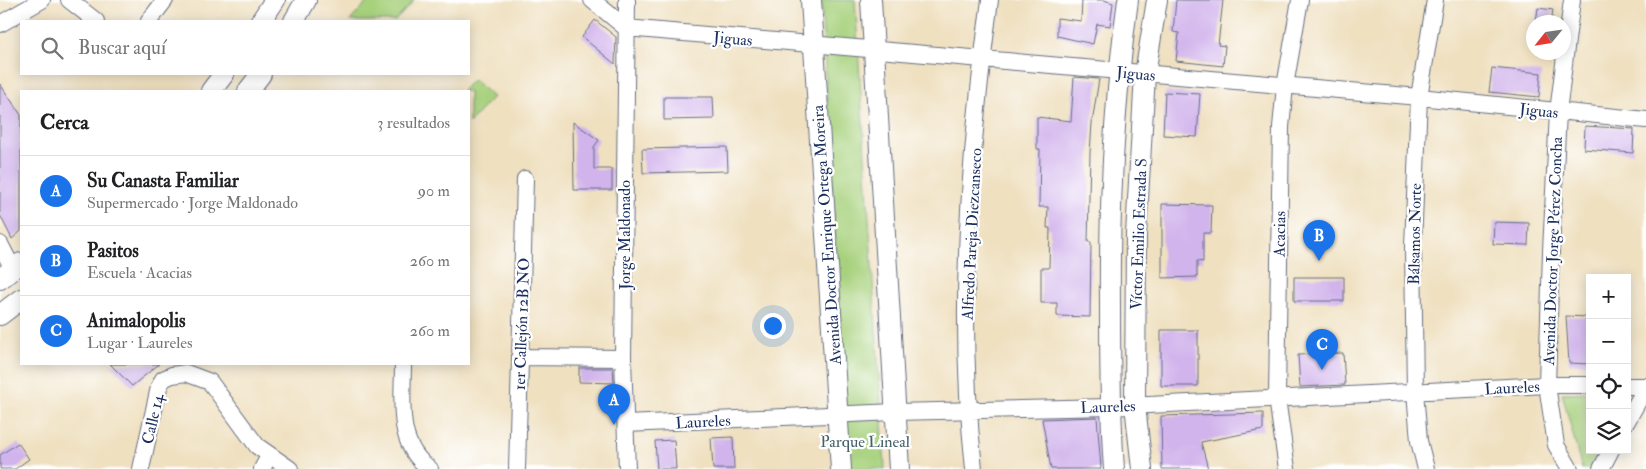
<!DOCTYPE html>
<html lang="es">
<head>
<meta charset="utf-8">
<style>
  :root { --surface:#fff; --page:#f2f2f2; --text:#202124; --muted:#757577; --line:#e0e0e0; --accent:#1a73e8 }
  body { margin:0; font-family:"IM FELL Double Pica",serif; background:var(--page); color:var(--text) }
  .controls { position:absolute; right:15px; bottom:15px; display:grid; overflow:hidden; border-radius:0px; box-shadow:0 2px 12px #0003 }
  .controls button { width:45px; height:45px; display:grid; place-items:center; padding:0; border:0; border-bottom:1px solid var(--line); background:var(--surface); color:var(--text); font:25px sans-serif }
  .compass { position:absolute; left:1526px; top:15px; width:45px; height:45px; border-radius:50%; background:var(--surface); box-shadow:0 2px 12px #0003; rotate:240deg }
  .you { position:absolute; left:772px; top:325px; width:18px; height:18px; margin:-12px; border:4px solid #fff; border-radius:50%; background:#1a73e8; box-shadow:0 0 0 8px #1a73e833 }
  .badge { display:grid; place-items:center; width:32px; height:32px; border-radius:50%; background:var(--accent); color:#fff; font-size:16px; font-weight:700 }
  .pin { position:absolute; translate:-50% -41px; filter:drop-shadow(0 1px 2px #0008) }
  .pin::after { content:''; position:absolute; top:26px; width:18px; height:15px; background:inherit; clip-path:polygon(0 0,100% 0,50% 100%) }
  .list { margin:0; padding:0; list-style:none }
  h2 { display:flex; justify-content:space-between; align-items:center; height:65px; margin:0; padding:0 20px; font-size:21px }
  h2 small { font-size:16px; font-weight:400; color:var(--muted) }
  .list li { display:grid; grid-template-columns:32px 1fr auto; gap:15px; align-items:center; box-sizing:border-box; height:70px; padding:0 20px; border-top:1px solid var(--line) }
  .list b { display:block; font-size:19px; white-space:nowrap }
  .list p { margin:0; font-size:16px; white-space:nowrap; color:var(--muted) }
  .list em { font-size:16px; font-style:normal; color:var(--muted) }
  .icon { flex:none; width:28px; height:28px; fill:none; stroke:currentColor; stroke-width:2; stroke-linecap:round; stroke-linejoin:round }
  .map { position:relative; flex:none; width:1646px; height:469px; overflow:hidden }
  .search { position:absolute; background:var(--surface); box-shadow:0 2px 12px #0003; left:20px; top:20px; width:450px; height:55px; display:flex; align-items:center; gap:12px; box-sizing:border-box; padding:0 18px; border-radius:0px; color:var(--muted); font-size:19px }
  .panel { position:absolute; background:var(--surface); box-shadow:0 2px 12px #0003; left:20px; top:90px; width:450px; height:275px; border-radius:0px }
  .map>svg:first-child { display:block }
</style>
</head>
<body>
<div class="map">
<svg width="1646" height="469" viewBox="0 0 1646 469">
  <rect width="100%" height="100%" fill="#fff"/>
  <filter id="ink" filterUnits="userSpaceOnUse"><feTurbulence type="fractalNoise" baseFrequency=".02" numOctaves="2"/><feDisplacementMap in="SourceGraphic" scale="10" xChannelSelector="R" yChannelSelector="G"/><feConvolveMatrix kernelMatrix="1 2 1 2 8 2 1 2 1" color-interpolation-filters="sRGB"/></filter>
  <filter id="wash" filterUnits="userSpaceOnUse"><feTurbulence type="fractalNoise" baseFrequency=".0096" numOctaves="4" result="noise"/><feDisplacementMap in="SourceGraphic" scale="20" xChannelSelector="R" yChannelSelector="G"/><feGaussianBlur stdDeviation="1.12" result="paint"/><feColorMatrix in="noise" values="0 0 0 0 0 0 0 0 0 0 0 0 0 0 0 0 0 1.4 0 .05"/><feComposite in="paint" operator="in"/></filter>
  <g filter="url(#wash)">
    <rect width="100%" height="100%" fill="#efe0c0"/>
    <path fill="#a7d17d" stroke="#61806e" d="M369 0H413L414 1 395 21H350Z
      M821 0H855L885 469H849Z
      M473 79 493 97 469 123V91H462Z
      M1590 392V450H1599L1589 469H1582L1562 393Z"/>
    <g id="blocks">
      <path fill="#d1b4ec" d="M1082 0H1104L1113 3 1110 26 1097 24 1093 44 1057 36V18L1081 21Z
        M1176 0H1223L1218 45 1225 46 1223 66 1176 61 1179 33 1173 32Z
        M1538 8 1553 10 1551 22H1536Z
        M595 20 616 37 615 64 582 37Z
        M1492 68 1541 73 1539 97 1489 92Z
        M1074 77 1099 79 1092 123 1090 153 1088 242H1091L1090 317 1057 316V303H1041V268H1049L1050 228H1047L1048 207H1039L1040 149H1037V117L1071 121Z
        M0 84 21 115V231L12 239 0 215Z
        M1165 92 1200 94 1197 137 1163 135Z
        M664 97H713L714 119 664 120Z
        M573 122 599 140 594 147V169H612V190H574Z
        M1585 126 1634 129 1633 153 1584 149Z
        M727 147 728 171 643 173 642 149Z
        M1162 204 1212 205 1211 233H1203V262L1197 261V277L1162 278Z
        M1494 222 1529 223 1528 245 1493 244Z
        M1294 277H1344V301H1294Z
        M1566 316 1590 317V364L1569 363Z
        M1161 330H1198V386H1161Z
        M1343 353 1345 385 1300 387 1298 355Z
        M110 364H159L132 386Z
        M579 368H613L614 383 579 382Z
        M1263 413V430L1201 442 1208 469H1162L1161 416Z
        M1097 417 1101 469H1051L1042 419Z
        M733 437 734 469H713L711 438Z
        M674 440 676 469H657L655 441Z
        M18 443 29 459 15 469H0V455Z"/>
    </g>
  </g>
  <g filter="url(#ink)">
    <use href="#blocks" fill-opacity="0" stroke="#656d80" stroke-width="1"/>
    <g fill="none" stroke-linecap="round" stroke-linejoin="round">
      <g stroke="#656d80" stroke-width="18">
        <path id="minor" d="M69 0 96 21
          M592 0 626 28
          M149 21 165 0
          M0 24 42 0
          M626 28 1419 97 1646 120
          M0 244 13 269
          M520 357 623 358
          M403 364C403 402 395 444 430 469
          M1627 386H1646
          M1627 421 1646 387
          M626 424 895 412 1109 407 1547 385H1590
          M141 469 159 387 163 379 172 375 186 373 210 382 257 446 290 469
          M262 469 269 456
          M517 469 525 179
          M627 469 623 358 627 0
          M974 469C957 314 969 154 990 0
          M1287 469 1277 398 1281 127 1285 86 1300 0
          M1426 469 1419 441 1415 391 1413 246 1419 97 1435 0
          M1570 469 1556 445 1547 385 1551 251 1558 112 1572 0
          M1601 469 1611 450"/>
      </g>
      <g stroke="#656d80" stroke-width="22">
        <path id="major" d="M811 0 841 469
          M871 0 899 469
          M261 21 275 0
          M294 21 306 0
          M211 91 224 74
          M248 91 261 74
          M0 279 21 263
          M0 315 21 299
          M1114 469C1110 414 1110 361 1110 306 1109 204 1114 101 1128 0
          M1142 469 1135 405 1136 235 1145 74 1157 0"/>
      </g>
      <use href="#minor" stroke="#fff" stroke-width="16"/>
      <use href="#major" stroke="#fff" stroke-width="20"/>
    </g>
  </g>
  <g text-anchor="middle" stroke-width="4.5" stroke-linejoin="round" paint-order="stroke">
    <g font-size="16" fill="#1b2f5e" stroke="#fff">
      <text transform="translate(733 38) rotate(5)" y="6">Jiguas</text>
      <text transform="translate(1136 73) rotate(5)" y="6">Jiguas</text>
      <text transform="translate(1539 110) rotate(6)" y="6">Jiguas</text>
      <text transform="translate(971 234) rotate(-87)" y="6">Alfredo Pareja Diezcanseco</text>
      <text transform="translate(1138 234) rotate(-88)" y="6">Víctor Emilio Estrada S</text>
      <text transform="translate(1279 234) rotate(-89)" y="6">Acacias</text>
      <text transform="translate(1414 234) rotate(-89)" y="6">Bálsamos Norte</text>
      <text transform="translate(624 235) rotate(-90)" y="6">Jorge Maldonado</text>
      <text transform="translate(826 235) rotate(-94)" y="6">Avenida Doctor Enrique Ortega Moreira</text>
      <text transform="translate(1552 251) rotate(-88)" y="6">Avenida Doctor Jorge Pérez Concha</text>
      <text transform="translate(521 324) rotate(-88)" y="6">1er Callejón 12B NO</text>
      <text transform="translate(1512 387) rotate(-3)" y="6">Laureles</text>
      <text transform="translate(1108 406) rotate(-2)" y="6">Laureles</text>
      <text transform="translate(152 419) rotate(-77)" y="6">Calle 14</text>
      <text transform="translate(703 421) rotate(-3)" y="6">Laureles</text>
    </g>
    <g font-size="16" fill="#456067" stroke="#fff">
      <text x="865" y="447">Parque Lineal</text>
    </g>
  </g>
</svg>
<div class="controls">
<button>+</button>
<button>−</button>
<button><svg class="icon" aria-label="locate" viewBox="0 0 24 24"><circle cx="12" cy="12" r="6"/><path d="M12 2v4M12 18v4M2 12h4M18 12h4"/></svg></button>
<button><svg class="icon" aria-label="layers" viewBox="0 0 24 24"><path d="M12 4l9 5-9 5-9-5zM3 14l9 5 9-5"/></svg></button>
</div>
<svg class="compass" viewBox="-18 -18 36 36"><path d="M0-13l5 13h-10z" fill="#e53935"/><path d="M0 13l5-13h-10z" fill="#757577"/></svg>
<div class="you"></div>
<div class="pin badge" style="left:614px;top:425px">A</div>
<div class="pin badge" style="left:1319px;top:261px">B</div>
<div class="pin badge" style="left:1322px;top:370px">C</div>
<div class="search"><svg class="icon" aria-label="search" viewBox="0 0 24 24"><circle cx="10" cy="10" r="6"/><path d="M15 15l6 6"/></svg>Buscar aquí</div>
<section class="panel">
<h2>Cerca<small>3 resultados</small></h2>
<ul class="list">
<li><span class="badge">A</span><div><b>Su Canasta Familiar</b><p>Supermercado · Jorge Maldonado</p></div><em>90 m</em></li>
<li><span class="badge">B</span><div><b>Pasitos</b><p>Escuela · Acacias</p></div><em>260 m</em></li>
<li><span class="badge">C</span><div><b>Animalopolis</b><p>Lugar · Laureles</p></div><em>260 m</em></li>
</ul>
</section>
</div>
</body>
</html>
